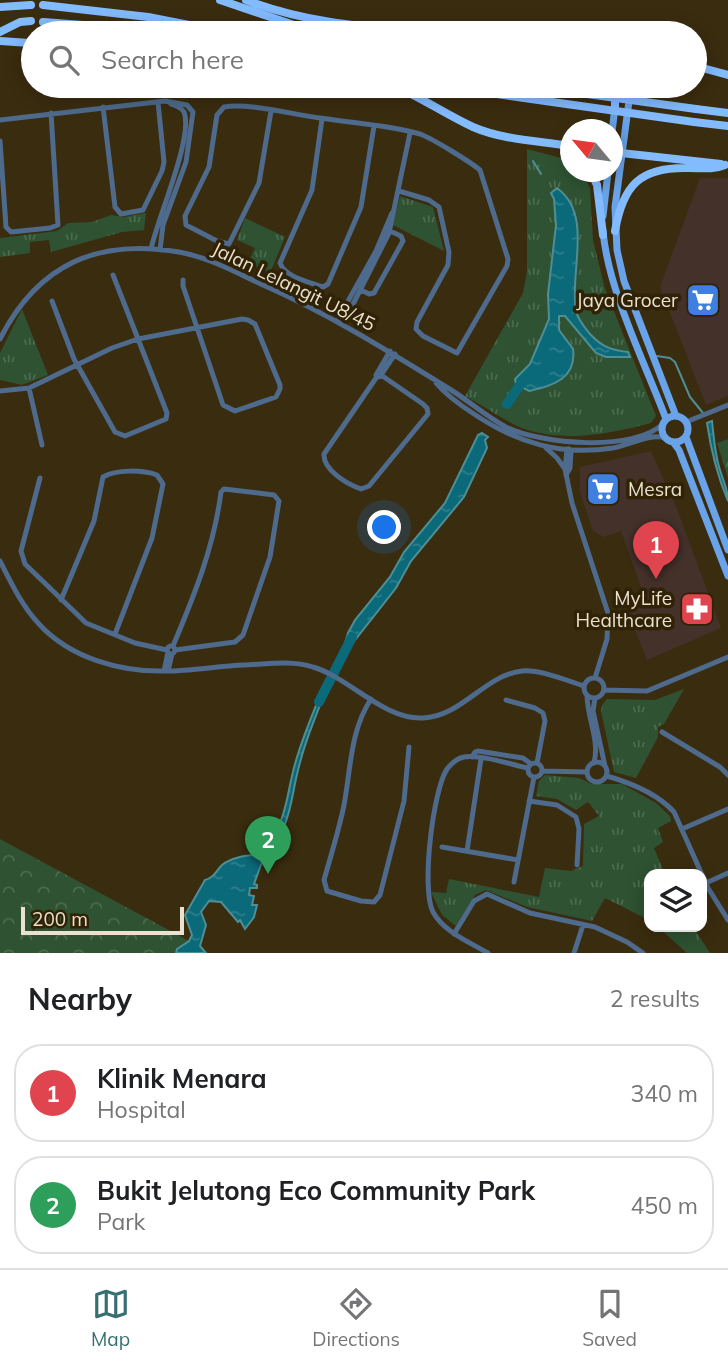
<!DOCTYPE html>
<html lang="en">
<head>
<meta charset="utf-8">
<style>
  :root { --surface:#fff; --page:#f6f6f6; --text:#202124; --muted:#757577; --line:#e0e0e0; --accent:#366e71 }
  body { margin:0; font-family:Mulish,sans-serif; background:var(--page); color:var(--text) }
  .controls { position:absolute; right:21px; bottom:21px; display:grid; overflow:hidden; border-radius:14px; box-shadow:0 4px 18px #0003 }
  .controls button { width:63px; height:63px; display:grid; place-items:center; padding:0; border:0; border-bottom:2px solid var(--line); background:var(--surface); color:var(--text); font:35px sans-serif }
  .compass { position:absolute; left:560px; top:119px; width:63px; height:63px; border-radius:50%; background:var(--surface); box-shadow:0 4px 18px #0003; rotate:299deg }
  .scale { position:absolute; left:21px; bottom:18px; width:163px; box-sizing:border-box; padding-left:7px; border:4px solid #eae1d0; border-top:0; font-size:19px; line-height:24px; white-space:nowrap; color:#eae1d0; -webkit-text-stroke:5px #302205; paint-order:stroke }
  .you { position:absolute; left:385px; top:528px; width:24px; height:24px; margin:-18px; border:5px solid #fff; border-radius:50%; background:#1a73e8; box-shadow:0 0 0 10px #1a73e833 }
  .badge { display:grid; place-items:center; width:46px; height:46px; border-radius:50%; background:var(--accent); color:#fff; font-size:23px; font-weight:700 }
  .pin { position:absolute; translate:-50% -58px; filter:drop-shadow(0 2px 4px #0008) }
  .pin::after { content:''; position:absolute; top:37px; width:24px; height:21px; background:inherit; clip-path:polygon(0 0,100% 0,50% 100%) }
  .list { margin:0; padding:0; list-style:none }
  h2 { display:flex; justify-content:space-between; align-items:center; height:91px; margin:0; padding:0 28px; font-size:30px }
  h2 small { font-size:23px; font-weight:400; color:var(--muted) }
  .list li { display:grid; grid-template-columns:46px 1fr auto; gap:21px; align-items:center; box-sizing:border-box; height:98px; margin:0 14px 14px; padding:0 14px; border:2px solid var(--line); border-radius:28px }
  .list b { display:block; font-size:26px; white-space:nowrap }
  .list p { margin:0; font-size:23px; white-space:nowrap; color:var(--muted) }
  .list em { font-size:23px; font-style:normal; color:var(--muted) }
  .icon { flex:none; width:38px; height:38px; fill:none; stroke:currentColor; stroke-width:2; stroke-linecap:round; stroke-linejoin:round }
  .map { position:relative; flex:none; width:728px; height:953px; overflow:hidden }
  .search { position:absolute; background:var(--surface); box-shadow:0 4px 18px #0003; left:21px; right:21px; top:21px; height:77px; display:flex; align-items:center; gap:18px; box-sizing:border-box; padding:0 24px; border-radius:38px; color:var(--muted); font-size:26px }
  .sheet { height:315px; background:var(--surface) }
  nav { display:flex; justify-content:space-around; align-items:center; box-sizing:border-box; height:98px; border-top:2px solid var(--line); background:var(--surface); font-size:19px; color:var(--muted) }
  nav a { display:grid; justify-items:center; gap:4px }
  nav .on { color:var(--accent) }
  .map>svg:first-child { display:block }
</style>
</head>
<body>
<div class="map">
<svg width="728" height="953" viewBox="0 0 728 953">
  <defs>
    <pattern id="forest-crowns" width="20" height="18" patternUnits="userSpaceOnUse" patternTransform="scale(1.75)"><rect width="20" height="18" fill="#2e5232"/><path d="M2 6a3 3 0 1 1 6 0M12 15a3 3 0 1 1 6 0" fill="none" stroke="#4c6b4f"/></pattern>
    <pattern id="park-tufts" width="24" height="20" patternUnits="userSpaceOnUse" patternTransform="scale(1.75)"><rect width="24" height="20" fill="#2e5232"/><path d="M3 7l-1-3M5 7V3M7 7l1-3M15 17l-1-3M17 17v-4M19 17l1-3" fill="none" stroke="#4c6b4f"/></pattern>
    <pattern id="water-ripples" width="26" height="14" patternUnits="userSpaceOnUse" patternTransform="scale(1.75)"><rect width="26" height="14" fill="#0b6a7a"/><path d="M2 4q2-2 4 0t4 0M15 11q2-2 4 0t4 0" fill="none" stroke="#2f7f8c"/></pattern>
  </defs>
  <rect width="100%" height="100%" fill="#3a2c0f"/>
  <path fill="#44312a" d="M700 178H728V396L706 405 660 287Z
    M651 451 677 509 721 628 647 660 627 610 646 601 621 531 604 537 593 531 580 492V467Z"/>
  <path fill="url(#forest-crowns)" d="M0 839 189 941 177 949 176 953H0Z"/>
  <path fill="url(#park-tufts)" d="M527 149 565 159 570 164V172L582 173 590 188 593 240 605 289 656 416 651 423C610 434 563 443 522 428 503 420 484 406 465 396L523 293 527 271Z
    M400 196 433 207 444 251 393 225Z
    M146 213 144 230 122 232 51 252 49 240 30 242V253L0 257V238L57 231 68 223 92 222 111 215 123 217Z
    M245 218 285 237 270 273 248 263 255 248 237 240Z
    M22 309 48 375 22 385 0 380V353Z
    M728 439V478L717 443Z
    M684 689 664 724 658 727V737L636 778 614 772 601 711 602 705 607 699 655 700Z
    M545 775 579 778 592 784H622L656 803 670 816 671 821 658 828 663 842 654 848 665 874H649V920L605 898 592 921 527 907 486 890 475 895 456 926 442 915 431 892 446 893 449 879 539 897 545 868 571 871 583 866 584 824 599 816 588 802 576 810 557 799 536 796 539 781Z
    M658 927H693L710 953H687Z"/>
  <path fill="url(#water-ripples)" stroke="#4e8e94" stroke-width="2" d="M557 188C594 215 569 272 576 311 578 320 585 328 590 334 602 347 611 350 628 352L630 357H606L596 353 565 316H559V330L573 349C577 378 553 386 529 391L516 384 515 379 530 364 549 319 548 294 556 225 554 199 551 193Z
    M712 421C714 439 715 457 721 473 724 483 728 490 728 501 717 475 711 451 707 423Z
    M482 433 488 437 485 440 487 448 464 497 411 561 396 588 348 649 344 647 348 633 355 620 390 577 404 552 445 503 478 435Z
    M322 691 325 692C317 714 307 736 301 759 288 802 296 821 262 857L259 854C289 820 284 804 295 764 302 739 312 715 322 691Z
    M254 855 262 862 254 884 257 885V888H250L249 895 254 896 252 905H257L254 917 245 929 240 920 238 922 221 902 209 901 201 912 206 925 200 946 206 953H176L177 949 189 941 192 935 185 915 205 880C214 878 216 871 222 865 229 859 245 855 254 855Z"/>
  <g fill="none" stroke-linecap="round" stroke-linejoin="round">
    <path stroke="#4e8e94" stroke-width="2" d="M533 161 541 174
      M657 356 670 358 675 362 690 397 703 413"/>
    <path stroke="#0b6a7a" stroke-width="10" d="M507 404 525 378
      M319 702 352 637"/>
    <path stroke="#4e6a8c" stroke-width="5" d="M103 107 115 207 121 214 143 210 162 171 164 162 158 102
      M271 111 259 183 229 244 217 241 186 225 185 216 209 167 217 115 224 107C247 102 295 115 320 118 352 123 390 125 420 134 433 139 469 161 480 170L508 259 507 266 457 353 423 336 416 329 417 322 448 265 449 252 439 207 429 200 399 191
      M322 119 312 190 280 263C285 277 309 282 323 287L328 284 361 207 374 126
      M0 120 165 101 187 105 193 112 186 162 163 225 160 250
      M0 141 6 227 11 232 50 228 58 225 51 113
      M151 249C157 220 194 136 184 112 181 107 176 106 171 104
      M361 290 369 294 374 293 403 241 401 236 390 231
      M52 301 74 359 115 432 125 436 166 419 167 413 113 275
      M337 321 376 251 392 213
      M343 324 389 233 410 133
      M0 339C38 264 98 238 179 252 208 257 237 273 263 285 329 314 388 351 448 388 468 400 485 416 506 427 541 444 634 453 664 423
      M377 373 381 375 423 404 427 408 428 414 369 486 361 489C347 484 323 470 324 454L376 378 381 375 395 354
      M376 375 390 351
      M436 383C447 396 460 405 474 414 517 443 561 456 613 448 629 445 650 433 665 438
      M29 388 42 445
      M0 391 29 388 112 348 138 339 242 319 248 320 255 324 280 385V389L276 397 235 411 223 405 183 286V280
      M686 422 728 405
      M546 448 557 458 565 469
      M567 449 565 469 572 503 608 613 607 639 595 678
      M566 475 570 468 571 451 569 449
      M40 478 21 551 25 564 86 623 135 643 167 650
      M0 561C11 583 22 606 39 624 70 658 120 672 165 671 191 671 218 666 244 665 266 664 292 660 313 667 350 678 384 720 423 718 461 717 485 675 522 671 539 669 568 681 584 686
      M61 600 94 521 103 477C116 469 143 470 157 475L163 484 152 538 115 634
      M167 650a4 4 0 1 1 8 0a4 4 0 1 1-8 0Z
      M173 646C194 596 214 547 221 492L224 489 274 495 279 501 270 557 243 635 235 642 175 650
      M164 671 168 652
      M168 671 172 654
      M584 688a10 10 0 1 1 20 0a10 10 0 1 1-20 0Z
      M604 690 647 691 728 657
      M587 695C587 718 600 740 594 763
      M595 698 593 711 605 766
      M371 699C350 731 351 768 344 805 339 830 331 855 324 880L327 891 361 901 374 902 380 895 404 801 409 747
      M506 700 535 708 543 713 545 721 537 763
      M662 732 720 767 728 775
      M472 757 475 752 478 751 523 758 531 764
      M587 772a10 10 0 1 1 20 0a10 10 0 1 1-20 0Z
      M528 770a7 7 0 1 1 14 0a7 7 0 1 1-14 0Z
      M542 771 587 772
      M607 776C631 783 657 793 674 812L708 888 728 920
      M529 801 557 805 576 817 579 829 577 865
      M682 829 728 809
      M442 847 518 860
      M467 851 481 759
      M514 882 534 777
      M706 883 728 873
      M454 934 474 901 487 894 530 913 595 927 627 942 643 953
      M488 953C469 942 444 932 433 912 421 889 433 790 447 769 451 764 458 758 464 757 480 754 512 765 528 768
      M574 953 583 925"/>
    <path stroke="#69a4ea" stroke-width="7" d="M631 86 615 207 617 250 624 281 676 416
      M612 132 615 107
      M603 216 608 172
      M603 231C608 290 645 363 666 419
      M662 429a13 13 0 1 1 26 0a13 13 0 1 1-26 0Z
      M686 437 728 550
      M673 442 679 450 728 576"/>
    <path stroke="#83bbff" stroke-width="8" d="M220 0 294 25 339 33
      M246 0C305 23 366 27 428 33
      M43 5 148 17 230 33
      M0 7 31 5
      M43 22 189 33
      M0 32 20 22 31 21
      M0 41 30 43
      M695 66 728 75
      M395 86C422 98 447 115 473 127 503 140 539 141 570 146
      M441 86 524 98
      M615 107V86
      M696 109 728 113
      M694 122 728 126
      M612 152 721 164
      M591 172 597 185 603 235
      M615 231C623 185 640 167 688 168 701 168 713 170 725 165"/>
    <path stroke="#83bbff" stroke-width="8" d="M529 86 696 109
      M524 98 694 122"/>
  </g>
  <defs>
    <g id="supermarket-square" transform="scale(1.75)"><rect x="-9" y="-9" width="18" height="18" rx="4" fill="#3f7fe0" stroke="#302205"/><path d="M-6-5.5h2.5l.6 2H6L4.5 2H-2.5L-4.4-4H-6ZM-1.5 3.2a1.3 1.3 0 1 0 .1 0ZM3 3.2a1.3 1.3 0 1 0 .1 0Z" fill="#fff"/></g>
    <g id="pharmacy-square" transform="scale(1.75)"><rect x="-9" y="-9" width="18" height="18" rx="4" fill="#e0444e" stroke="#302205"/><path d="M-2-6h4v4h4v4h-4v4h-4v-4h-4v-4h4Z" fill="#fff"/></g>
  </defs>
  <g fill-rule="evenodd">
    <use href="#supermarket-square" x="703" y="300"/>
    <use href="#supermarket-square" x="603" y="489"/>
    <use href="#pharmacy-square" x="697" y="609"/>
  </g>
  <g text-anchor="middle" stroke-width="7" stroke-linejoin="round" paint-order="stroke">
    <g font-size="19" fill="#eae1d0" stroke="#302205">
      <text transform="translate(294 286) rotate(26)" y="7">Jalan Lelangit U8/45</text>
    </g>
    <g font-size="19" fill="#eae1d0" stroke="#302205" text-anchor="end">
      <text x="678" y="307">Jaya Grocer</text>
      <text x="628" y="496" text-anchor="start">Mesra</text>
      <text x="672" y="605">MyLife<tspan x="672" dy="22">Healthcare</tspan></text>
    </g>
  </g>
</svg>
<div class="controls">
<button><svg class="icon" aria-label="layers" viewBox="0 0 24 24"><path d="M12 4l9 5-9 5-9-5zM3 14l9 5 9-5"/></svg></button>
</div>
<svg class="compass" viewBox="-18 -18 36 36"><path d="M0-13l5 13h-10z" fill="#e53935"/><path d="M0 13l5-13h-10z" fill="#757577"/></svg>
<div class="scale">200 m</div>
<div class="you"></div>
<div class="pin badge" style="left:656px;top:579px;background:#e0444e">1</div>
<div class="pin badge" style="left:268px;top:874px;background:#2e9e5b">2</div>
<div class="search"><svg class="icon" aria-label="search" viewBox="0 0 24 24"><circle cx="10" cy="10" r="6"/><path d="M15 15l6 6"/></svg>Search here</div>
</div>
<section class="sheet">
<h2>Nearby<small>2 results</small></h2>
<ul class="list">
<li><span class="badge" style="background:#e0444e">1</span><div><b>Klinik Menara</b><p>Hospital</p></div><em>340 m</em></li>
<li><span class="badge" style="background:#2e9e5b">2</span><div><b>Bukit Jelutong Eco Community Park</b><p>Park</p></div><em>450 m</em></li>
</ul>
</section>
<nav>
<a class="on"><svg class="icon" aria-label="map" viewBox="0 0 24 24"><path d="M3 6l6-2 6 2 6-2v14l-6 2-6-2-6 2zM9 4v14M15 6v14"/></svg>Map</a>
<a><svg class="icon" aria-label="directions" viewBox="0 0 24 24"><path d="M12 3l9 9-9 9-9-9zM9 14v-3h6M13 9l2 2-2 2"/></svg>Directions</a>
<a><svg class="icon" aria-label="saved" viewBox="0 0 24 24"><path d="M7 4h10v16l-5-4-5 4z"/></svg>Saved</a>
</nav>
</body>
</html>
